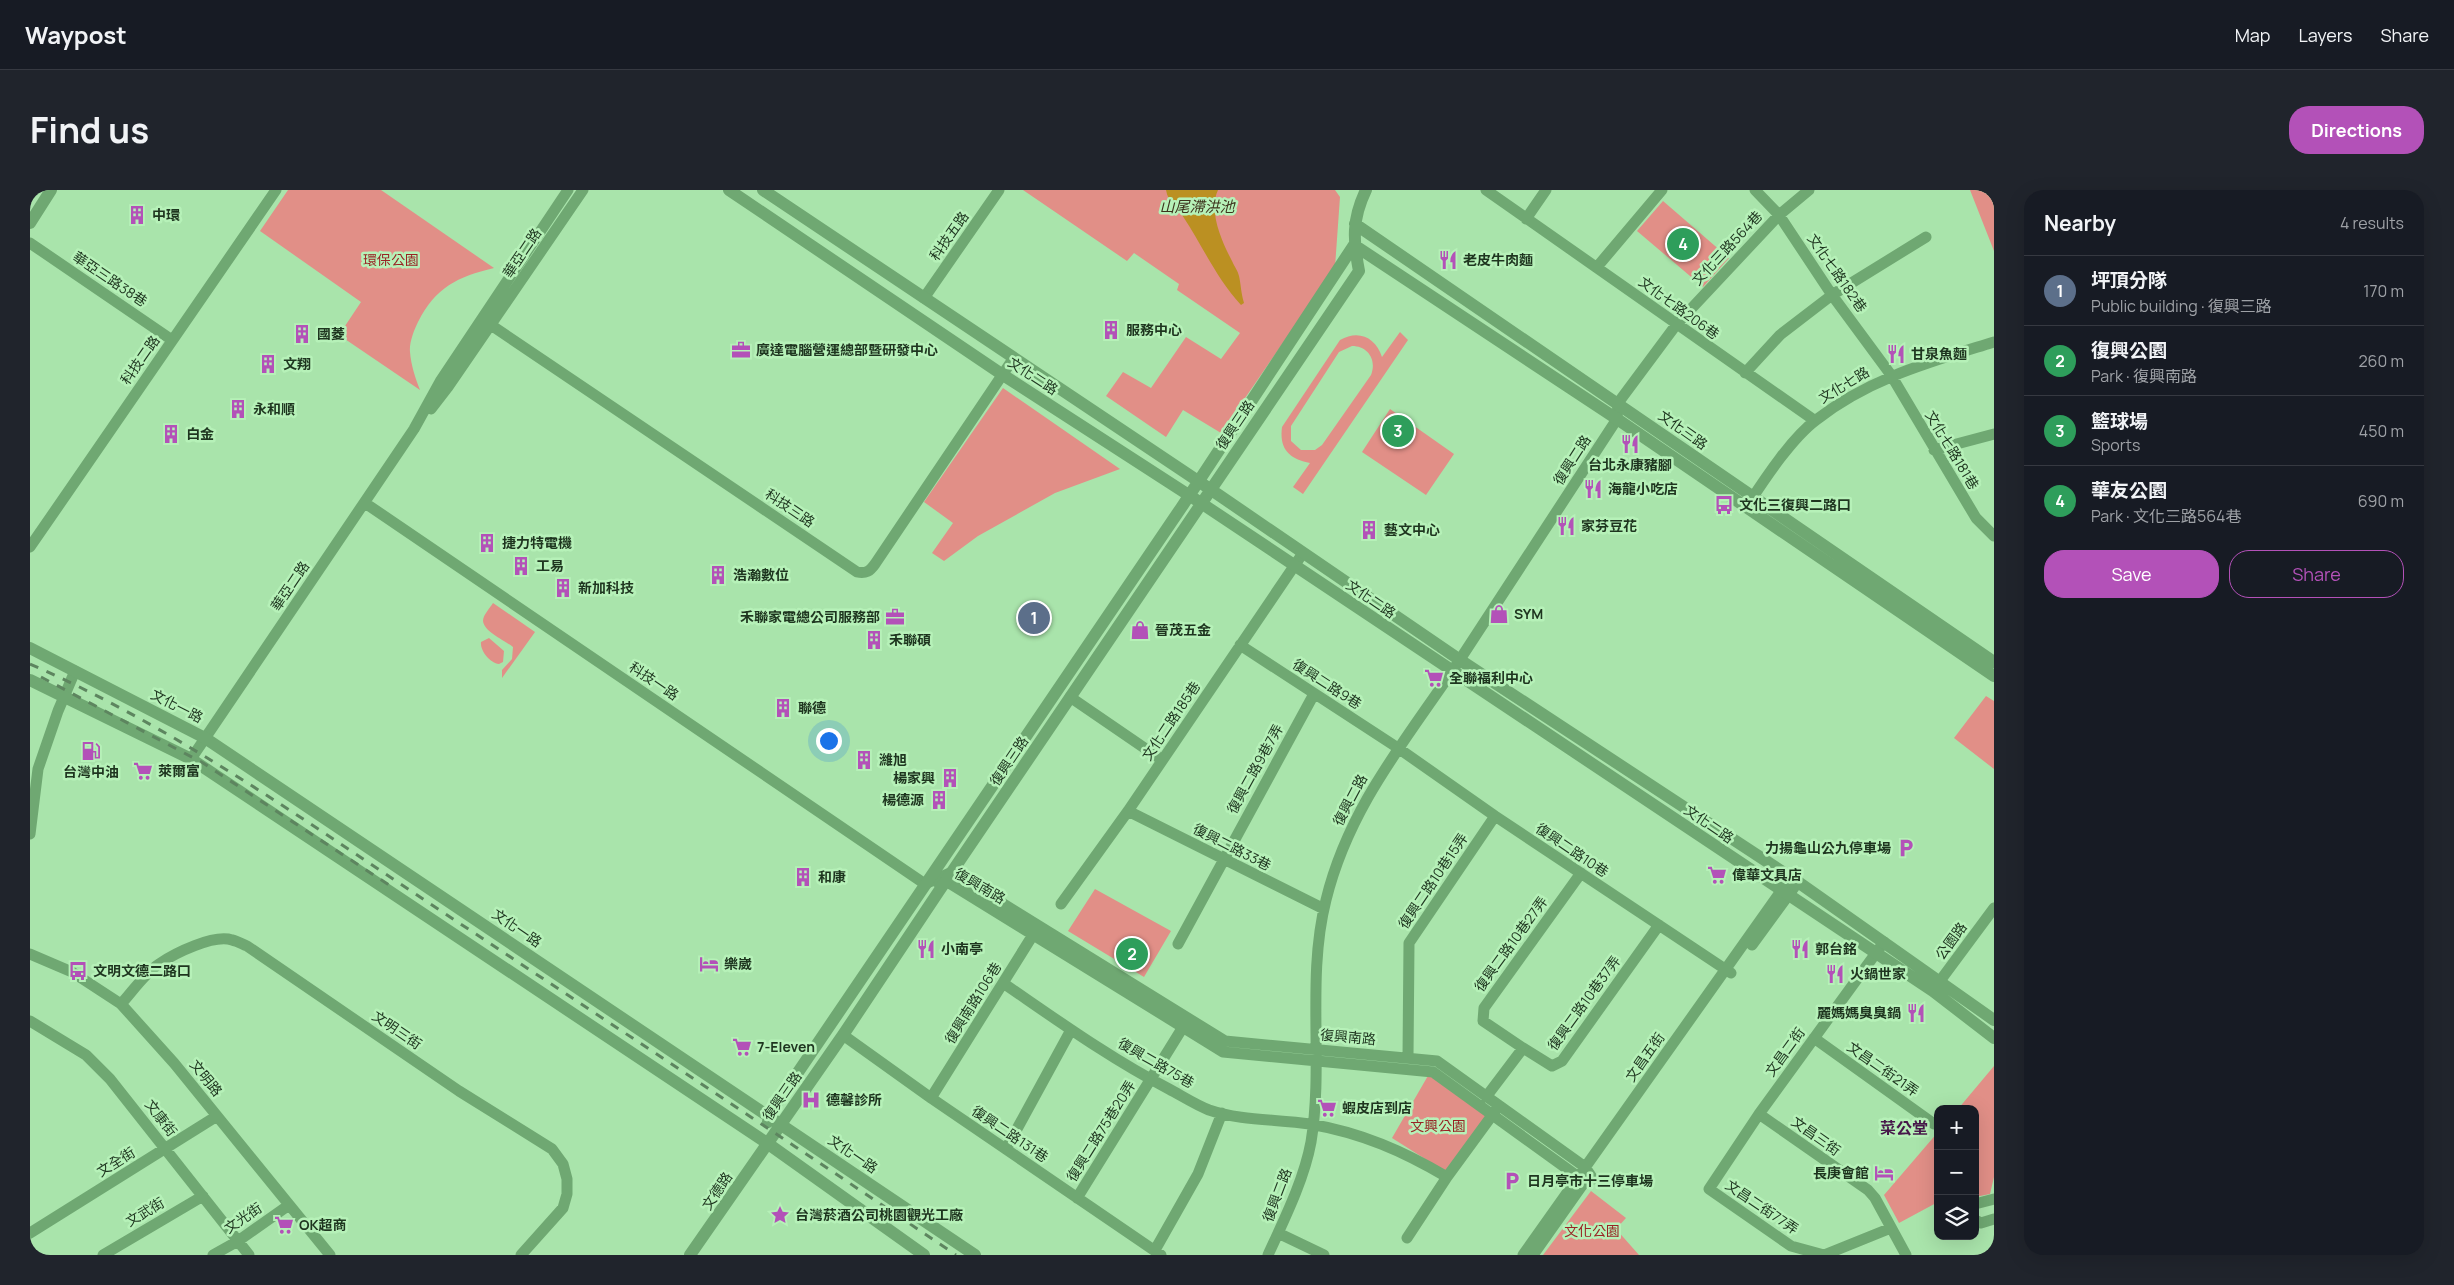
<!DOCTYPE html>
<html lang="en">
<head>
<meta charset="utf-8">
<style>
  :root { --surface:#171b24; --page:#20242c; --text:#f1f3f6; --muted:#9ea1a6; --line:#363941; --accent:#b351b8 }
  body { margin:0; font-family:Manrope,"Noto Sans TC",sans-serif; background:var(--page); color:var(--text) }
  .controls { position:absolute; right:15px; bottom:15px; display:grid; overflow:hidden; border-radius:10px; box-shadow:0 5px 20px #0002 }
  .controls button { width:45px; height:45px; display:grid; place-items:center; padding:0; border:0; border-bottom:1px solid var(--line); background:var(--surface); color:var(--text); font:25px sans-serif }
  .you { position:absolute; left:798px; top:550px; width:18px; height:18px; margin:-12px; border:4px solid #fff; border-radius:50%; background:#1a73e8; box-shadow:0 0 0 8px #1a73e833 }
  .badge { display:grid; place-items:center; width:32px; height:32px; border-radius:50%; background:var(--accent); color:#fff; font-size:16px; font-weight:700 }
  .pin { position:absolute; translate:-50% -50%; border:2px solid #fff; box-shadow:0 1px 5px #0006 }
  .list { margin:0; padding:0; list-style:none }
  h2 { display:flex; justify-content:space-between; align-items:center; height:65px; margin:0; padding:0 20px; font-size:21px }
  h2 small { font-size:16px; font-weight:400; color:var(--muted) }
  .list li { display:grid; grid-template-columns:32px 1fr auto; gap:15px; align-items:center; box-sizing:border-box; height:70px; padding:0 20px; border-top:1px solid var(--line) }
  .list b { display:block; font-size:19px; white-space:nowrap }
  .list p { margin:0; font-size:16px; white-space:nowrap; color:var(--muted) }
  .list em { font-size:16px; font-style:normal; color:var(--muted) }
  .actions { display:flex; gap:10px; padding:15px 20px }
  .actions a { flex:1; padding:11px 0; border:1px solid var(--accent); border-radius:20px; text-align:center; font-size:18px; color:var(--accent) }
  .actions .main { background:var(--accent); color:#fff }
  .icon { flex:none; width:28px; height:28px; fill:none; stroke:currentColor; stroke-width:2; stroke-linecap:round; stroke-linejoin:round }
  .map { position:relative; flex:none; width:1964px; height:1065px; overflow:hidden; border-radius:20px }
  header { display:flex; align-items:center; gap:30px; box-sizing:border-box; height:70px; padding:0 25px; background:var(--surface); border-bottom:1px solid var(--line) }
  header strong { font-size:24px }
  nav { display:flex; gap:28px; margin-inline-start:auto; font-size:18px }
  .intro { display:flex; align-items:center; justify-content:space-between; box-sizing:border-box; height:120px; padding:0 30px }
  h1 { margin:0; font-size:35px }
  .button { padding:12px 22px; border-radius:20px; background:var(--accent); color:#fff; font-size:18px; font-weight:700 }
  main { display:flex; gap:30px; padding:0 30px }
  aside { flex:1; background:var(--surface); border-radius:20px; box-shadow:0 5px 20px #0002 }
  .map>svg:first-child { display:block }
</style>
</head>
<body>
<header>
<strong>Waypost</strong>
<nav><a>Map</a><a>Layers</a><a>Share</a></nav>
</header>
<div class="intro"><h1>Find us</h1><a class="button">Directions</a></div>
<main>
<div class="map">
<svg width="1964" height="1065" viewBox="0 0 1964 1065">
  <rect width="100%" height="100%" fill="#a9e4ab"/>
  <path fill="#e18f87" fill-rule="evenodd" d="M258 0H351L464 78C427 87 406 97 388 132 384 140 379 153 380 162 381 175 385 187 390 200L309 145 331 112 230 41Z
    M993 0H1305L1310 7 1305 77 1191 243 1153 220 1136 247 1076 206 1093 182 1121 198 1156 147 1191 169 1210 143 1147 100 1149 94 1104 63 1097 71Z
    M1940 0H1964V61Z
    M1633 11 1699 68 1673 97 1607 41Z
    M1370 142 1378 150 1273 304 1263 297 1280 273C1260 269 1249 260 1252 237L1310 150C1329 139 1346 148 1352 167ZM1322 156C1338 156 1347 170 1341 185L1292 255 1285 260H1271L1261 251V236L1309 162Z
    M973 198 1090 279 1025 303 948 346 914 371 902 363 923 333 894 312Z
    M1360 219 1424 264 1396 305 1332 262Z
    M463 413 505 442 472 488V480L482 469 483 457C476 451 454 442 453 431 453 425 460 418 463 413Z
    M459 448 474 461 473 472 469 474C460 473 450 461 451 452Z
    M1956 506 1964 511V579L1924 548Z
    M1065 699 1141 741 1114 787 1038 741Z
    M1964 876V987L1960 1004 1945 1007V919H1928Z
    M1399 884 1457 927 1416 982 1362 948Z
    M1908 942V1012L1869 1033 1854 1005Z
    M1561 1001 1596 1028 1586 1039 1609 1065H1513Z"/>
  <path fill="#bb9022" d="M1136 0H1188C1178 21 1192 52 1202 71 1204 76 1208 81 1209 86 1211 95 1211 103 1214 113L1211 115C1187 89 1173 57 1154 28 1148 17 1138 13 1136 0Z"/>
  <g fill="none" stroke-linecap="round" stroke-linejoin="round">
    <path stroke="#6fa872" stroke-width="11" d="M1456 0 1784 230
      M1725 0 1749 25 1802 105 1861 185 1946 328 1964 346
      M1496 29 1516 0
      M0 53 142 150
      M1567 77 1632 0
      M894 108 969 0
      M452 129 827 382C836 384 840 381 845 374L983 169
      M1715 183 1750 145 1802 105 1896 47
      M401 219 418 197 553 0
      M1904 260 1964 244
      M335 313 895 694
      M1719 313C1736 287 1762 248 1786 230 1840 188 1900 172 1964 152
      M0 357 246 0
      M1210 455 1368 558 1465 626 1701 783
      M1040 507 1132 570
      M161 569 384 239 411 190 538 0
      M1098 621 1294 719
      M0 644 8 579 28 521 45 481
      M907 692 916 691 1193 862 1403 882 1554 991
      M895 694 922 682 1195 851 1407 871 1555 977 1563 989
      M1031 714 1098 621 1273 363
      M1854 752 1729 924 1679 999 1761 1056 1794 1065 1861 1038
      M1148 754 1284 504
      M1722 755 1768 692
      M0 764 42 782 91 814 144 873 300 1065
      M973 793C1027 830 1081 869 1139 899 1152 906 1166 915 1179 920 1211 931 1248 929 1280 934 1332 943 1373 961 1417 987
      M1904 799 1964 718
      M91 814C103 801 114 784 129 774 145 763 184 744 202 750 207 751 212 754 217 756L429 901 522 959 533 974 537 989V1004L533 1018 491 1065
      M0 831 56 865 80 889 219 1065
      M813 845 901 908 1131 1065
      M1784 848 1904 934
      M1493 858 1453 831 1454 818 1551 683
      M1378 867 1379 753 1465 626
      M1456 907 1493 858 1522 876 1532 871 1629 735
      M901 908 1006 740
      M1729 924 1838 1000 1845 1008 1876 1065
      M976 959 1041 840
      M1047 1008 1153 837
      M1945 1014 1964 1009
      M1945 1030 1951 1033 1964 1029
      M0 1043 187 926
      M1248 1043 1294 1065
      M1377 1048 1417 987 1466 920
      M1125 1060 1168 984 1192 923
      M73 1065 173 1006
      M183 1065 208 1051 259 1015
      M1238 1065C1254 1030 1274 990 1281 952 1294 872 1276 789 1296 710 1319 616 1377 549 1429 471 1482 391 1534 309 1587 229L1588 213 1646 135 1749 25 1779 0
      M1493 1065 1761 687
      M1503 1065 1558 987"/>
    <path stroke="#6fa872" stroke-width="12" d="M699 0 973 185 1171 313 1903 801 1964 848
      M733 0 1180 299 1430 470 1768 692 1964 830
      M0 33 21 0
      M1325 34 1964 472
      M1324 55 1587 229 1964 486
      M0 458 175 548 945 1065
      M0 490 161 569 737 953 894 1065
      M738 932 739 925 1151 318 1324 55
      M660 1065 813 845 909 701 1329 81C1323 50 1322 29 1336 0"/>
    <path stroke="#5d855f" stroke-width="3" stroke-dasharray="9 9" stroke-linecap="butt" d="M0 474C144 537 272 629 402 715 577 831 752 947 926 1065
      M11 487 173 573 362 697"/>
  </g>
  <defs>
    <g id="building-bare" transform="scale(1.5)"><path d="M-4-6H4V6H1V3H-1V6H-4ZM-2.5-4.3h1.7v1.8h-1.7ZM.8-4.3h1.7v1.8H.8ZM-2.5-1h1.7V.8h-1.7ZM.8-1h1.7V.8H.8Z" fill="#b351b8" stroke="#b6f1b8" stroke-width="2.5" paint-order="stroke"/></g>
    <g id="restaurant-bare" transform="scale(1.5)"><path d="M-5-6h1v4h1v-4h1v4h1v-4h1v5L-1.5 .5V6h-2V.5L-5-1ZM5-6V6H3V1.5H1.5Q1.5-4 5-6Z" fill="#b351b8" stroke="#b6f1b8" stroke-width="2.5" paint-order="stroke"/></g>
    <g id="office-bare" transform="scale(1.5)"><path d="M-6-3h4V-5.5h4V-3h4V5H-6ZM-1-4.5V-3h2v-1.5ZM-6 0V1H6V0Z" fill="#b351b8" stroke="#b6f1b8" stroke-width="2.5" paint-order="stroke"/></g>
    <g id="bus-bare" transform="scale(1.5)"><path d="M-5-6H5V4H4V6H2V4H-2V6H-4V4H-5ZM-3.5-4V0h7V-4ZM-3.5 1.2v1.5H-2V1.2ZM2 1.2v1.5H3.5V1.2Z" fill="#b351b8" stroke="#b6f1b8" stroke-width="2.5" paint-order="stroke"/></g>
    <g id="shop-bare" transform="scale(1.5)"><path d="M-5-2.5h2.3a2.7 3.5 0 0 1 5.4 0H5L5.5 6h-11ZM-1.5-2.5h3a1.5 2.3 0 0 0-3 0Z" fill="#b351b8" stroke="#b6f1b8" stroke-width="2.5" paint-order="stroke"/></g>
    <g id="supermarket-bare" transform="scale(1.5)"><path d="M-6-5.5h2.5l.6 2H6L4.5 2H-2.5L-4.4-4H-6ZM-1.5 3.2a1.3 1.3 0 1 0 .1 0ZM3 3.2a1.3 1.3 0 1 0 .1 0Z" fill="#b351b8" stroke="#b6f1b8" stroke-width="2.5" paint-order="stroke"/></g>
    <g id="fuel-bare" transform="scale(1.5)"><path d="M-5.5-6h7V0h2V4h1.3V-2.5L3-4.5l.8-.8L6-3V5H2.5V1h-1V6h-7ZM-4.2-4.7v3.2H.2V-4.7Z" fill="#b351b8" stroke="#b6f1b8" stroke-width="2.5" paint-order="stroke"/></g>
    <g id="parking-bare" transform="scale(1.5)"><path d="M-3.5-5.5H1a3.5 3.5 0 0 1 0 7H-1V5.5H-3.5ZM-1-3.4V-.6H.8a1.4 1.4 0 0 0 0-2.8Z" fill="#b351b8" stroke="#b6f1b8" stroke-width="2.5" paint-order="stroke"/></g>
    <g id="hotel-bare" transform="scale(1.5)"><path d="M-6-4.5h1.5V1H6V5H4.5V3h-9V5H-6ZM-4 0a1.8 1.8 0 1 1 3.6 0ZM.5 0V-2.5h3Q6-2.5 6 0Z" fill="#b351b8" stroke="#b6f1b8" stroke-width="2.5" paint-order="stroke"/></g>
    <g id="hospital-bare" transform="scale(1.5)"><path d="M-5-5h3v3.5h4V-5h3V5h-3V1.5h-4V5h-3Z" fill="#b351b8" stroke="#b6f1b8" stroke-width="2.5" paint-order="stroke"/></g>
    <g id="sight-bare" transform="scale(1.5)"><path d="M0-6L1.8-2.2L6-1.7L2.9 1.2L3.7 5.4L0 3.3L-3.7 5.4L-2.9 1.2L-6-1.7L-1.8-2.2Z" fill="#b351b8" stroke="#b6f1b8" stroke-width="2.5" paint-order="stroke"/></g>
  </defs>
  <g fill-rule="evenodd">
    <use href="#building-bare" x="107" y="25"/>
    <use href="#restaurant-bare" x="1418" y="70"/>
    <use href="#building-bare" x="1081" y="140"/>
    <use href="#building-bare" x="272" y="144"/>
    <use href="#office-bare" x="711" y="160"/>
    <use href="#restaurant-bare" x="1866" y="164"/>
    <use href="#building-bare" x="238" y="174"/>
    <use href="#building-bare" x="208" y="219"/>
    <use href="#building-bare" x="141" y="244"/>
    <use href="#restaurant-bare" x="1600" y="254"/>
    <use href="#restaurant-bare" x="1563" y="299"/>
    <use href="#bus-bare" x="1694" y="315"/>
    <use href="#restaurant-bare" x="1536" y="336"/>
    <use href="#building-bare" x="1339" y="340"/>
    <use href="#building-bare" x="457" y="353"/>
    <use href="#building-bare" x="491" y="376"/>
    <use href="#building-bare" x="688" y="385"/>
    <use href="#building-bare" x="533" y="398"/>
    <use href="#shop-bare" x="1469" y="424"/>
    <use href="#office-bare" x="865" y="427"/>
    <use href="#shop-bare" x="1110" y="440"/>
    <use href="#building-bare" x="844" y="450"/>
    <use href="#supermarket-bare" x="1404" y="488"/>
    <use href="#building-bare" x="753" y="518"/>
    <use href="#fuel-bare" x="61" y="561"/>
    <use href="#building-bare" x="834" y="570"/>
    <use href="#supermarket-bare" x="113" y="581"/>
    <use href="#building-bare" x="920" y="588"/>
    <use href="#building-bare" x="909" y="610"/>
    <use href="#parking-bare" x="1876" y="658"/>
    <use href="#supermarket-bare" x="1687" y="685"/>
    <use href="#building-bare" x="773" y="687"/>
    <use href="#restaurant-bare" x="896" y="759"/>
    <use href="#restaurant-bare" x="1770" y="759"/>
    <use href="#hotel-bare" x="679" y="774"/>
    <use href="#bus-bare" x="48" y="781"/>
    <use href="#restaurant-bare" x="1805" y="784"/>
    <use href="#restaurant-bare" x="1886" y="823"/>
    <use href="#supermarket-bare" x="712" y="857"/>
    <use href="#hospital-bare" x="781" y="910"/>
    <use href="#supermarket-bare" x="1297" y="918"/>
    <use href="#hotel-bare" x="1854" y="983"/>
    <use href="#parking-bare" x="1482" y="991"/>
    <use href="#sight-bare" x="750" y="1025"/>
    <use href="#supermarket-bare" x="254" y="1035"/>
  </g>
  <g text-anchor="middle" stroke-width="5" stroke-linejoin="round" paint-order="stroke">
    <g font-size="14" font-weight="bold" fill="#1e351f" stroke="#b6f1b8" text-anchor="start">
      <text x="122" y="30">中環</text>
      <text x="1433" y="75">老皮牛肉麵</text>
      <text x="1096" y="145">服務中心</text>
      <text x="287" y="149">國菱</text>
      <text x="726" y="165">廣達電腦營運總部暨研發中心</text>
      <text x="1881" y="169">甘泉魚麵</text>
      <text x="253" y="179">文翔</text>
      <text x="223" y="224">永和順</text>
      <text x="156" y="249">白金</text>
      <text x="1600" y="280" text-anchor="middle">台北永康豬腳</text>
      <text x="1578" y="304">海龍小吃店</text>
      <text x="1709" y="320">文化三復興二路口</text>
      <text x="1551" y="341">家芬豆花</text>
      <text x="1354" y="345">藝文中心</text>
      <text x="472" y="358">捷力特電機</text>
      <text x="506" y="381">工易</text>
      <text x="703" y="390">浩瀚數位</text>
      <text x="548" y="403">新加科技</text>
      <text x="1484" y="429">SYM</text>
      <text x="850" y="432" text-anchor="end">禾聯家電總公司服務部</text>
      <text x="1125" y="445">晉茂五金</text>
      <text x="859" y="455">禾聯碩</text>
      <text x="1419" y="493">全聯福利中心</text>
      <text x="768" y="523">聯德</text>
      <text x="849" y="575">濰旭</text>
      <text x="128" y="586">萊爾富</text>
      <text x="61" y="587" text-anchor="middle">台灣中油</text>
      <text x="905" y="593" text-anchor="end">楊家興</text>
      <text x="894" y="615" text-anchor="end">楊德源</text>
      <text x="1861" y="663" text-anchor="end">力揚龜山公九停車場</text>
      <text x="1702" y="690">偉華文具店</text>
      <text x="788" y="692">和康</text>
      <text x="911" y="764">小南亭</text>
      <text x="1785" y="764">郭台銘</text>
      <text x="694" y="779">樂崴</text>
      <text x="63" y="786">文明文德二路口</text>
      <text x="1820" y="789">火鍋世家</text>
      <text x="1871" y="828" text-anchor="end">麗媽媽臭臭鍋</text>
      <text x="727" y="862">7-Eleven</text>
      <text x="796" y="915">德馨診所</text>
      <text x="1312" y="923">蝦皮店到店</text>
      <text x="1839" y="988" text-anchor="end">長庚會館</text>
      <text x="1497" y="996">日月亭市十三停車場</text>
      <text x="765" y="1030">台灣菸酒公司桃園觀光工廠</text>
      <text x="269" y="1040">OK超商</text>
    </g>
    <g font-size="14" fill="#1e351f" stroke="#b6f1b8">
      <text transform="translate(919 46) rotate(-55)" y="5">科技五路</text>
      <text transform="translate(1697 58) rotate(-47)" y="5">文化三路564巷</text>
      <text transform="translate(492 63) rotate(-56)" y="5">華亞二路</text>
      <text transform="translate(1807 83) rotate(55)" y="5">文化七路182巷</text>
      <text transform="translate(80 89) rotate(34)" y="5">華亞三路38巷</text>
      <text transform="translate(1649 118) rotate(36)" y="5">文化七路206巷</text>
      <text transform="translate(110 170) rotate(-55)" y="5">科技二路</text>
      <text transform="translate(1003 186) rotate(33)" y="5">文化二路</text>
      <text transform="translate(1814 195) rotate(-31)" y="5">文化七路</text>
      <text transform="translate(1205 235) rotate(-56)" y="5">復興三路</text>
      <text transform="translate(1653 240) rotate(35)" y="5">文化三路</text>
      <text transform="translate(1922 260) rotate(59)" y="5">文化七路181巷</text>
      <text transform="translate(1542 270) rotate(-57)" y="5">復興二路</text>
      <text transform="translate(760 318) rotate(34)" y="5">科技三路</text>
      <text transform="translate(260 396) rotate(-56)" y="5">華亞二路</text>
      <text transform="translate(1341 409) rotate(34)" y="5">文化二路</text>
      <text transform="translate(624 491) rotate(34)" y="5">科技一路</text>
      <text transform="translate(1297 494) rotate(33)" y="5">復興二路9巷</text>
      <text transform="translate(147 516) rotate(27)" y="5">文化一路</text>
      <text transform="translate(1141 531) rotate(-56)" y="5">文化二路185巷</text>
      <text transform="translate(979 571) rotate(-56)" y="5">復興三路</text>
      <text transform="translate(1225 579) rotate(-61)" y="5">復興二路9巷7弄</text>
      <text transform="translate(1320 610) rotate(-62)" y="5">復興二路</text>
      <text transform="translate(1679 634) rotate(34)" y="5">文化二路</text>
      <text transform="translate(1202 657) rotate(27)" y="5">復興二路33巷</text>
      <text transform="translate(1542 660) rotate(34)" y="5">復興二路10巷</text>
      <text transform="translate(1403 691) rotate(-56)" y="5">復興二路10巷15弄</text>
      <text transform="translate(950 696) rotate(30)" y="5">復興南路</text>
      <text transform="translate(487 738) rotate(34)" y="5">文化一路</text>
      <text transform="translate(1921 751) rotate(-54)" y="5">公園路</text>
      <text transform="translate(1481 754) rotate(-54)" y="5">復興二路10巷27弄</text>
      <text transform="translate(943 813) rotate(-58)" y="5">復興南路106巷</text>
      <text transform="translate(1554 813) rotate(-54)" y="5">復興二路10巷37弄</text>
      <text transform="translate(367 840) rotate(34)" y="5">文明三街</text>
      <text transform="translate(1318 847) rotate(5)" y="5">復興南路</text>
      <text transform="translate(1755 862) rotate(-54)" y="5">文昌二街</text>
      <text transform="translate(1615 867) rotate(-55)" y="5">文昌五街</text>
      <text transform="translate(1126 873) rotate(30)" y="5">復興二路75巷</text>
      <text transform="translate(1853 879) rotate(35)" y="5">文昌二街21弄</text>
      <text transform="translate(176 888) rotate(51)" y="5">文明路</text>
      <text transform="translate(752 906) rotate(-55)" y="5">復興三路</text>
      <text transform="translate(131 928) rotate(52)" y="5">文康街</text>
      <text transform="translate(1071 941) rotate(-58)" y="5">復興二路75巷20弄</text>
      <text transform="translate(980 944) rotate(34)" y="5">復興二路131巷</text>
      <text transform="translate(1786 946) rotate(35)" y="5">文昌三街</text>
      <text transform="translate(823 964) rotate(34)" y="5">文化一路</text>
      <text transform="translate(86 972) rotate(-32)" y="5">文全街</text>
      <text transform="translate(687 1001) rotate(-56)" y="5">文德路</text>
      <text transform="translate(1247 1005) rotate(-69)" y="5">復興二路</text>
      <text transform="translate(1732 1017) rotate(34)" y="5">文昌二街77弄</text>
      <text transform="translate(115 1022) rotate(-31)" y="5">文武街</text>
      <text transform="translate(213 1028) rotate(-34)" y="5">文光街</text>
    </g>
    <g font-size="14" fill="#982324" stroke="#b6f1b8">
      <text x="361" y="75">環保公園</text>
      <text x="1408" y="941">文興公園</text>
      <text x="1562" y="1046">文化公園</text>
    </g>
    <g font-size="15" font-style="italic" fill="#3e341e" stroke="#b6f1b8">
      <text x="1167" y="22">山尾滯洪池</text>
    </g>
    <g font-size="16" font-weight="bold" fill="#47184a" stroke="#b6f1b8">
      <text x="1874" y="944">菜公堂</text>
    </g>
  </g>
</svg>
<div class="controls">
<button>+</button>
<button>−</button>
<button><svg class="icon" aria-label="layers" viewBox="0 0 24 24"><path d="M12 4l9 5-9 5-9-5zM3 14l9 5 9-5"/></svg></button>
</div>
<div class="you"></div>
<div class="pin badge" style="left:1004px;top:428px;background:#5c6f8a">1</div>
<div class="pin badge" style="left:1102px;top:764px;background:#2e9e5b">2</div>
<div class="pin badge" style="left:1368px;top:241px;background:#2e9e5b">3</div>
<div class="pin badge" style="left:1653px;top:54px;background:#2e9e5b">4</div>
</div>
<aside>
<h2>Nearby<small>4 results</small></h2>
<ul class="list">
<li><span class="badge" style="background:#5c6f8a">1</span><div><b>坪頂分隊</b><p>Public building · 復興三路</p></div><em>170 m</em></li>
<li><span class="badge" style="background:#2e9e5b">2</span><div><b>復興公園</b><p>Park · 復興南路</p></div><em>260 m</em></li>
<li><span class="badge" style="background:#2e9e5b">3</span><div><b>籃球場</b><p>Sports</p></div><em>450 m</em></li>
<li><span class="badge" style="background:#2e9e5b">4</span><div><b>華友公園</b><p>Park · 文化三路564巷</p></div><em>690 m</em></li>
</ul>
<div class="actions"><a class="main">Save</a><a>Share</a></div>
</aside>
</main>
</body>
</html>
